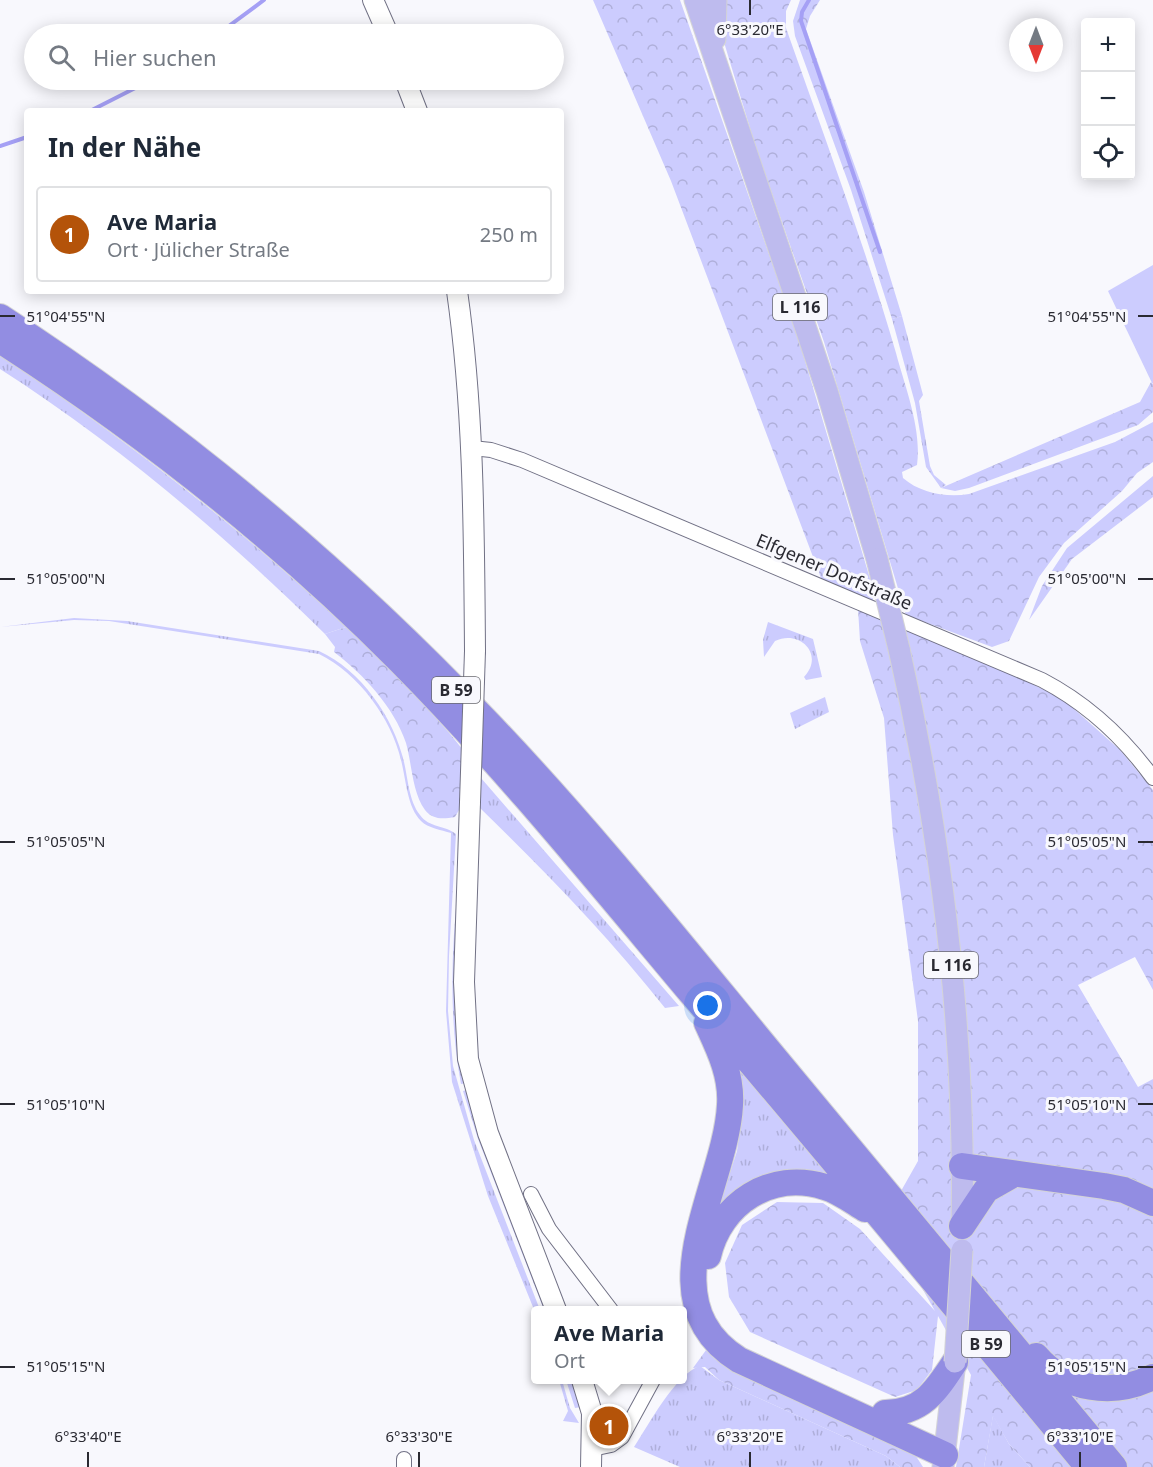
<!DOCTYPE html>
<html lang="de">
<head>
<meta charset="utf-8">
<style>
  :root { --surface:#fff; --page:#f6f6f7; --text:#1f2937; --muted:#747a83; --line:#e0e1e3; --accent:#b45309 }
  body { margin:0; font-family:"Noto Sans",sans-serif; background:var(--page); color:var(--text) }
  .controls { position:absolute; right:18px; top:18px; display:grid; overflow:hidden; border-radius:6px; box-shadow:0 3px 15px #0003 }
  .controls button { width:54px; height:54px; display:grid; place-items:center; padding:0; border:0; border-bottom:2px solid var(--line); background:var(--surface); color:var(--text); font:30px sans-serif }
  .compass { position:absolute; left:1009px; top:18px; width:54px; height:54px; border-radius:50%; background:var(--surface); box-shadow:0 3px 15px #0003; rotate:180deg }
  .you { position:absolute; left:708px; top:1006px; width:21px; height:21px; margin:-15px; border:4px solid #fff; border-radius:50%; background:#1a73e8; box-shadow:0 0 0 9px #1a73e833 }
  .badge { display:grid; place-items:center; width:39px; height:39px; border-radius:50%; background:var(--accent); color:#fff; font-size:20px; font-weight:700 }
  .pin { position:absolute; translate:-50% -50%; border:3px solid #fff; box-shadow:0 2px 6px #0006 }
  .popup { position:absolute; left:531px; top:1306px; width:156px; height:78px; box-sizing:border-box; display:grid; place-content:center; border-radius:6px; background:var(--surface); filter:drop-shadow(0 2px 4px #0005); font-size:20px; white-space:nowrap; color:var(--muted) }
  .popup b { font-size:22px; color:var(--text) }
  .popup::after { content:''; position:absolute; left:50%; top:100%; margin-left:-12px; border:12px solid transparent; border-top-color:var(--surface) }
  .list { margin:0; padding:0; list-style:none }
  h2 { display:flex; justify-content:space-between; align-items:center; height:78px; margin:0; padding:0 24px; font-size:26px }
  h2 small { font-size:20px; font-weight:400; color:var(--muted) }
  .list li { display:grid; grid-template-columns:39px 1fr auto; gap:18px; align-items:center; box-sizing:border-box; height:96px; margin:0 12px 12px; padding:0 12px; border:2px solid var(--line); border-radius:6px }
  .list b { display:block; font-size:22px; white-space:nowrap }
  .list p { margin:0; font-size:20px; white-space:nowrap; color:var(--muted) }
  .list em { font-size:20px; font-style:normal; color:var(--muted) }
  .icon { flex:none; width:33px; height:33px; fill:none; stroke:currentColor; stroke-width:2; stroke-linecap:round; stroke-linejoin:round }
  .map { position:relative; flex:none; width:1153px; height:1467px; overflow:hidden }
  .search { position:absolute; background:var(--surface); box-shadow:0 3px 15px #0003; left:24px; top:24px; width:540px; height:66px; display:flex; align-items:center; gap:15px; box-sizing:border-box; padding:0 21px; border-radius:33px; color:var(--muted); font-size:22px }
  .panel { position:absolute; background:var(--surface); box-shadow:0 3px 15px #0003; left:24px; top:108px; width:540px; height:186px; border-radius:6px }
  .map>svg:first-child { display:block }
</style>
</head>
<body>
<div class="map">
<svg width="1153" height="1467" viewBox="0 0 1153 1467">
  <defs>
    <pattern id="grass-tufts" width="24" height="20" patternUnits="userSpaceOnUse" patternTransform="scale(1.5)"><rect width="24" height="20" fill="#ccccfe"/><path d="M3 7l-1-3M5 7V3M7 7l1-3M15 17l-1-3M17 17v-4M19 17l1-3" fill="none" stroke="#afafda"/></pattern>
    <pattern id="forest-crowns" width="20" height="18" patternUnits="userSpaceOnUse" patternTransform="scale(1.5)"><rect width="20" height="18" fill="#ccccfe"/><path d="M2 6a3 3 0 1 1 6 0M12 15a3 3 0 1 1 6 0" fill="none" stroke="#afafda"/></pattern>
  </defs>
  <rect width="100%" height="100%" fill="#f8f8fd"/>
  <path fill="url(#grass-tufts)" d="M902 316 923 395 919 401 930 466 934 475 946 485 941 488 926 467 915 403 892 319Z
    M0 354C122 438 238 525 346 627L325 634C226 536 117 444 0 369Z
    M74 618 127 621 319 651C361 670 394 718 404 762 408 779 409 801 420 815 429 828 445 825 456 834L449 956 448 1011 453 1066 474 1140 540 1310 535 1312 488 1196 452 1082 446 1011 451 833C441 830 428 828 421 821 407 807 406 779 401 760 391 718 359 674 319 654L109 621 74 620 0 627Z
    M768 622 813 639 822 677 806 680 804 677C825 655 800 629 775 641L764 657 763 640Z
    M825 697 829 712 795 729 790 713Z
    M481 778 679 1006 665 1008C608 936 546 872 480 808Z
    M458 888 467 1083 461 1084C449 1020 451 953 458 888Z
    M736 1066 833 1180 717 1212 737 1151 743 1104Z
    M469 1089 550 1310H544L478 1139 463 1091Z
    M700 1366 719 1380 886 1456 900 1467H680L634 1447C648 1426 676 1373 700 1366Z
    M559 1380H562L570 1408 579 1423 563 1421 568 1411Z
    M566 1380H575L582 1407 575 1408Z
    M993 1415 1009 1444 1030 1467H984Z"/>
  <path fill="url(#forest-crowns)" d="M593 0H680L797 334 871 582H869L874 604 1064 700 1120 750 1153 790V990L1135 957 1078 985 1138 1087 1153 1079V1467H1030L1009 1444 993 1416 984 1467H956L971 1375 938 1316 932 1370 917 1390 895 1397 750 1332 729 1297 725 1263 742 1225 777 1202 823 1203 860 1229 935 1311 884 1221 918 1161V1021L893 835 884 718 860 641 858 609 824 586 671 181Z
    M719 0H791L786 11V28C824 136 864 243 896 353 905 387 922 429 917 465L902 472 903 478C920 493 947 498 969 494L1115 442 1153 422V462L1137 473 1122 491 1064 543 1039 577 1009 641 992 647 906 615 824 342 756 148 720 29Z
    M800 0H820L810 16 806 29 864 192 902 316 892 319 851 190 795 36 793 21Z
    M1151 382 1153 384V412L1138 425 969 488 955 491 941 488 1140 402Z
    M1153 476V497L1072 559 1029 620 1042 586 1067 548Z
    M346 627C388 665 428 705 463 750L459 810 455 817C443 819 433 820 425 810 412 792 412 764 406 743 394 707 363 674 334 652L335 647 325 634Z
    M709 1346 912 1450 923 1467H900L886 1456 719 1380 705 1367 693 1368Z"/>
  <path fill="#ccccfe" d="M1153 265V383H1152L1108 291Z"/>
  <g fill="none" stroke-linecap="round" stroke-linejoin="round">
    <path stroke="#a5a0f5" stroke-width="4" d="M809 0 802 12 801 21 880 252
      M218 34 264 0
      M90 111 151 80
      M0 146 27 137"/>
    <g stroke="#717185" stroke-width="16">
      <path id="street" d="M472 448 491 450 522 460 1042 680C1086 703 1124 738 1153 778
        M531 1194 549 1229 611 1310
        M592 1449 611 1445 622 1437 653 1380
        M404 1459V1467"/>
    </g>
    <g stroke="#717185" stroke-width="22">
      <path id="secondary" d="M373 0 388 34
        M405 80 417 111
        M457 291C474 410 474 531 475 651
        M470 802 464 982 468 1059 488 1133 556 1310
        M582 1380 592 1413 591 1467"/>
    </g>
    <g stroke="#d4d4d6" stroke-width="23">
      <path id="primary" d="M695 0 827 391 877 559
        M715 39 716 0
        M899 649C942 839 966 1034 962 1229
        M943 1467 955 1362"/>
    </g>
    <g stroke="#d4d4d6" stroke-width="28">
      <path id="highway" d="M0 317C177 432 338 566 484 719 587 826 679 942 773 1056 887 1193 1001 1330 1114 1467
        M0 340C143 432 280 540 400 661 504 766 597 881 692 994 826 1150 957 1309 1088 1467
        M707 1023C719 1049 732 1075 730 1105 726 1186 644 1301 739 1360L945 1455
        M962 1166 1104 1186 1124 1190 1153 1203
        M962 1226 986 1190 1014 1174
        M708 1256C720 1203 771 1170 825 1187 839 1191 852 1201 865 1209
        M1036 1356C1065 1390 1113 1397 1153 1377
        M885 1413C922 1413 936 1391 955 1362"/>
    </g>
    <use href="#street" stroke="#fff" stroke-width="14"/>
    <use href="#secondary" stroke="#fff" stroke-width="20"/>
    <use href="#primary" stroke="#bebbee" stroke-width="21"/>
    <use href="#highway" stroke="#928de2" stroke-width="26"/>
    <g stroke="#717185" stroke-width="22" stroke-linecap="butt">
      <path id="secondary-bridge" d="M470 802 475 651"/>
    </g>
    <g stroke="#d4d4d6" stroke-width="23" stroke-linecap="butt">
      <path id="primary-bridge" d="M877 559 899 649
        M955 1362 962 1250"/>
    </g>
    <use href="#secondary-bridge" stroke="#fff" stroke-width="20"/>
    <use href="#primary-bridge" stroke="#bebbee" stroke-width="21"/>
  </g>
  <path fill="none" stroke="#2a2a32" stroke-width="2" d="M750 0V15M0 316H15M1138 316H1153M0 579H15M1138 579H1153M0 842H15M1138 842H1153M0 1104H15M1138 1104H1153M0 1367H15M1138 1367H1153M88 1452V1467M419 1452V1467M750 1452V1467M1080 1452V1467"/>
  <g text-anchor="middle" stroke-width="6" stroke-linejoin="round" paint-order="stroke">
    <g fill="#f8f8fd" stroke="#68686f" stroke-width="1.5">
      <rect x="773" y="294" width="54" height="26" rx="4.5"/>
      <rect x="432" y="677" width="48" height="26" rx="4.5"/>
      <rect x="924" y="952" width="54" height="26" rx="4.5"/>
      <rect x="962" y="1331" width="48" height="26" rx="4.5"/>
    </g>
    <g font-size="16" font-weight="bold" fill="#2a2a32">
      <text x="800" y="313">L 116</text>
      <text x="456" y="696">B 59</text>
      <text x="951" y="971">L 116</text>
      <text x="986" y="1350">B 59</text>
    </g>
    <g font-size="18" fill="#2a2a32" stroke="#f8f8fd">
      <text transform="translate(834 572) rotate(23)" y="6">Elfgener Dorfstraße</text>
    </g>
  </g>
  <g font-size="15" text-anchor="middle" fill="#2a2a32" stroke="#f8f8fd" stroke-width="6" stroke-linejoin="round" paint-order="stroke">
    <text x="750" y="35">6°33'20"E</text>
    <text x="1087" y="322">51°04'55"N</text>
    <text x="66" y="322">51°04'55"N</text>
    <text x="1087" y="584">51°05'00"N</text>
    <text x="66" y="584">51°05'00"N</text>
    <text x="1087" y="847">51°05'05"N</text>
    <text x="66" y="847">51°05'05"N</text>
    <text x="1087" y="1110">51°05'10"N</text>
    <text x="66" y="1110">51°05'10"N</text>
    <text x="1087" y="1372">51°05'15"N</text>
    <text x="66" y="1372">51°05'15"N</text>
    <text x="88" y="1442">6°33'40"E</text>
    <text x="419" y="1442">6°33'30"E</text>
    <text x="750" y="1442">6°33'20"E</text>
    <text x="1080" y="1442">6°33'10"E</text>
  </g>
</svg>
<div class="controls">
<button>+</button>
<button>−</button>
<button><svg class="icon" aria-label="locate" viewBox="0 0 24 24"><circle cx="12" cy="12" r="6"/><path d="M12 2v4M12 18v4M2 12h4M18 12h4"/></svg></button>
</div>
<svg class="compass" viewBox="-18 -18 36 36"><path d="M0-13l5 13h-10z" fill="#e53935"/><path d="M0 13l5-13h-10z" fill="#747a83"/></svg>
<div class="you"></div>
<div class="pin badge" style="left:609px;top:1426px">1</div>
<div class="popup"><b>Ave Maria</b>Ort</div>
<div class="search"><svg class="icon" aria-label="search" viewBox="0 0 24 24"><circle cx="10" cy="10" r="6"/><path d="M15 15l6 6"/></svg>Hier suchen</div>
<section class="panel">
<h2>In der Nähe<small></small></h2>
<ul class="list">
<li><span class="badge">1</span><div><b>Ave Maria</b><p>Ort · Jülicher Straße</p></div><em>250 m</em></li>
</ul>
</section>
</div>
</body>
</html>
